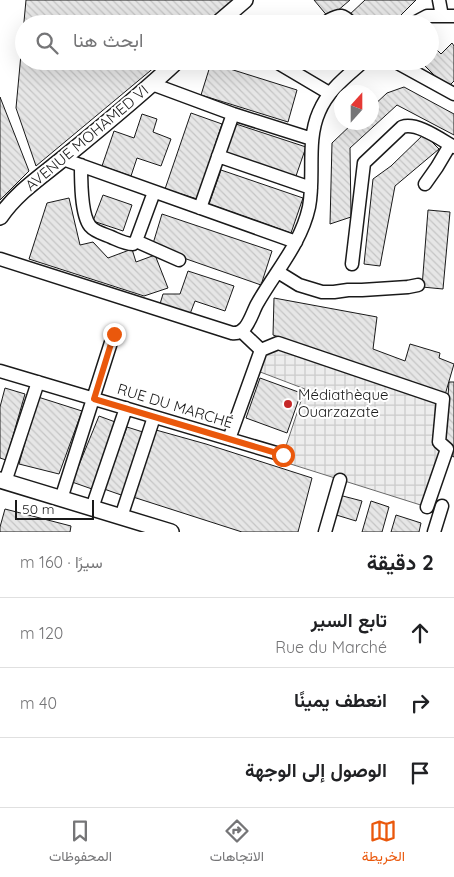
<!DOCTYPE html>
<html lang="ar">
<head>
<meta charset="utf-8">
<style>
  :root { --surface:#fff; --page:#f6f6f6; --text:#202124; --muted:#757577; --line:#e0e0e0; --accent:#ea580c }
  body { margin:0; font-family:Quicksand,Vazirmatn,sans-serif; background:var(--page); color:var(--text); direction:rtl }
  .compass { position:absolute; left:334px; top:85px; width:45px; height:45px; border-radius:50%; background:var(--surface); box-shadow:0 5px 20px #0002; rotate:21deg }
  .scale { position:absolute; left:15px; bottom:12px; width:79px; box-sizing:border-box; padding-left:5px; border:2px solid #1a1a1a; border-top:0; font-size:14px; line-height:18px; white-space:nowrap; color:#1a1a1a; -webkit-text-stroke:4px #fff; paint-order:stroke }
  .stop { position:absolute; width:15px; height:15px; margin:-11px; border:4px solid #ea580c; border-radius:50%; background:#fff }
  .stop.end { background:#ea580c; border-color:#fff; box-shadow:0 1px 5px #0008 }
  .list { margin:0; padding:0; list-style:none }
  h2 { display:flex; justify-content:space-between; align-items:center; height:65px; margin:0; padding:0 20px; font-size:21px }
  h2 small { font-size:16px; font-weight:400; color:var(--muted) }
  .list li { display:grid; grid-template-columns:32px 1fr auto; gap:15px; align-items:center; box-sizing:border-box; height:70px; padding:0 20px; border-top:1px solid var(--line) }
  .list b { display:block; font-size:19px; white-space:nowrap }
  .list p { margin:0; font-size:16px; white-space:nowrap; color:var(--muted) }
  .list em { font-size:16px; font-style:normal; color:var(--muted) }
  .icon { flex:none; width:28px; height:28px; fill:none; stroke:currentColor; stroke-width:2; stroke-linecap:round; stroke-linejoin:round }
  .map { position:relative; flex:none; width:454px; height:532px; overflow:hidden; direction:ltr }
  .search { position:absolute; background:var(--surface); box-shadow:0 5px 20px #0002; left:15px; right:15px; top:15px; height:55px; display:flex; align-items:center; gap:12px; box-sizing:border-box; padding:0 18px; border-radius:28px; color:var(--muted); font-size:19px }
  .sheet { height:275px; background:var(--surface) }
  nav { display:flex; justify-content:space-around; align-items:center; box-sizing:border-box; height:70px; border-top:1px solid var(--line); background:var(--surface); font-size:14px; color:var(--muted) }
  nav a { display:grid; justify-items:center; gap:2px }
  nav .on { color:var(--accent) }
  .map>svg:first-child { display:block }
</style>
</head>
<body>
<div class="map">
<svg width="454" height="532" viewBox="0 0 454 532">
  <defs>
    <pattern id="plaza-grid" width="8" height="8" patternUnits="userSpaceOnUse" patternTransform="scale(1.25)"><rect width="8" height="8" fill="#ededed"/><path d="M0 4h8M4 0v8" fill="none" stroke="#cbcbcb"/></pattern>
    <pattern id="building-back-hatch" width="6" height="6" patternUnits="userSpaceOnUse" patternTransform="scale(1.25)"><rect width="6" height="6" fill="#e6e6e6"/><path d="M-1 5l2 2M0 0l6 6M5-1l2 2" fill="none" stroke="#c5c5c5"/></pattern>
  </defs>
  <rect width="100%" height="100%" fill="#fff"/>
  <path fill="url(#plaza-grid)" stroke="#6a6a6a" d="M278 343 443 399 447 449 427 507 281 461 305 389 255 370 261 350Z"/>
  <path fill="url(#building-back-hatch)" stroke="#1a1a1a" d="M26 0H236L208 24H24V61H162L36 166 16 108Z
    M314 0H350L329 18Z
    M365 0H416L392 24H356L348 16Z
    M430 43 441 54 452 43 454 46V81L447 88 420 61 415 67 410 61H430Z
    M293 61H310L301 70Z
    M211 63 297 90 288 122 201 95Z
    M404 87 454 114V135L397 105 350 148 351 217 330 224 332 143 354 122H372V107L387 93Z
    M0 97 29 171 0 200Z
    M191 113 222 124 197 199 165 189Z
    M142 114 157 119 153 132 171 139 161 166 137 158 131 176 102 166 114 131 134 138Z
    M236 124 306 147 296 176 226 153Z
    M424 134 439 149 395 186 380 266 364 264 373 179 391 166Z
    M221 170 303 198 291 233 209 204Z
    M103 195 132 205 123 231 93 221Z
    M69 198 80 245 93 242 108 258 132 249 136 262 155 255 168 288 144 296 29 259 47 203Z
    M428 210 450 212 443 289 422 287Z
    M162 214 272 251 261 285 152 247Z
    M188 271 234 286 225 311 195 301 190 314 160 304 163 294H180Z
    M274 298 377 317 373 349 405 361 410 344 440 353 439 358 454 364 445 395 273 335Z
    M260 378 301 393 287 433 246 418Z
    M449 382H454V457L452 456 445 439Z
    M5 388 25 394 6 460 0 458V407Z
    M38 397 82 411 59 474 19 464Z
    M99 416 118 423 92 489 72 482Z
    M127 427 146 433 124 496 104 489Z
    M156 430 206 444 312 478 298 532H242L133 497Z
    M339 495 362 501 356 521 333 514Z
    M371 501 389 507 382 532H362Z
    M5 509 71 526 70 532H0V527Z
    M396 515 421 523 419 532H391Z"/>
  <g fill="none" stroke-linecap="round" stroke-linejoin="round">
    <g stroke="#1a1a1a" stroke-width="15">
      <path id="minor" d="M439 0 442 16
        M329 20C340 14 343 14 352 24
        M412 24 427 16H454
        M275 61 329 93
        M394 61 454 94
        M152 84 233 114 312 139
        M218 156 311 188
        M63 159 296 242
        M81 165C81 180 81 215 90 226 95 232 104 234 111 237 118 240 125 244 133 244L136 241 154 192
        M425 184 437 167 450 145
        M200 208 233 114
        M136 241 179 260
        M0 259 232 333C247 335 251 315 257 304 275 272 301 244 309 207 315 177 306 141 319 112 328 90 346 77 364 61
        M352 264 364 163 402 127C417 122 440 139 454 147
        M278 272 299 285 322 292H334L348 290H362L408 287 418 285
        M242 332 261 350
        M0 371 283 455
        M229 439 261 350 278 343 443 399 439 442 447 449 427 507
        M5 482 38 382
        M61 499 114 333
        M92 508 126 408
        M121 517 154 417
        M325 532 340 480
        M434 532 442 506"/>
    </g>
    <g stroke="#1a1a1a" stroke-width="18">
      <path id="major" d="M217 24 245 0
        M0 217C17 192 42 176 65 157 103 126 141 95 177 61
        M0 480 171 532"/>
    </g>
    <use href="#minor" stroke="#fff" stroke-width="12"/>
    <use href="#major" stroke="#fff" stroke-width="15"/>
  </g>
  <g fill="none" stroke-linecap="round" stroke-linejoin="round">
    <path stroke="#ea580c" stroke-width="6" d="M114 334 94 399 283 455"/>
  </g>
  <circle fill="#c62828" stroke="#fff" stroke-width="2" cx="288" cy="404" r="5"/>
  <g text-anchor="middle" stroke-width="4" stroke-linejoin="round" paint-order="stroke">
    <g font-size="15" fill="#1a1a1a" stroke="#fff">
      <text transform="translate(87 138) rotate(-40)" y="5">AVENUE MOHAMED VI</text>
      <text transform="translate(175 406) rotate(17)" y="5">RUE DU MARCHÉ</text>
    </g>
    <g font-size="15" fill="#1a1a1a" stroke="#fff" text-anchor="start">
      <text x="298" y="400">Médiathèque<tspan x="298" dy="17">Ouarzazate</tspan></text>
    </g>
  </g>
</svg>
<svg class="compass" viewBox="-18 -18 36 36"><path d="M0-13l5 13h-10z" fill="#e53935"/><path d="M0 13l5-13h-10z" fill="#757577"/></svg>
<div class="scale">50 m</div>
<div class="stop" style="left:283px;top:455px"></div>
<div class="stop end" style="left:114px;top:334px"></div>
<div class="search"><svg class="icon" aria-label="search" viewBox="0 0 24 24"><circle cx="10" cy="10" r="6"/><path d="M15 15l6 6"/></svg>ابحث هنا</div>
</div>
<section class="sheet">
<h2>2 دقيقة<small>سيرًا · 160 m</small></h2>
<ul class="list">
<li><svg class="icon" aria-label="ahead" viewBox="0 0 24 24"><path d="M12 20V5M6 11l6-6 6 6"/></svg><div><b>تابع السير</b><p>Rue du Marché</p></div><em>120 m</em></li>
<li><svg class="icon" aria-label="right" viewBox="0 0 24 24"><path d="M7 20v-9h11M14 6l5 5-5 5"/></svg><div><b>انعطف يمينًا</b></div><em>40 m</em></li>
<li><svg class="icon" aria-label="arrive" viewBox="0 0 24 24"><path d="M6 21V4h12l-3 4 3 4H6"/></svg><div><b>الوصول إلى الوجهة</b></div></li>
</ul>
</section>
<nav>
<a class="on"><svg class="icon" aria-label="map" viewBox="0 0 24 24"><path d="M3 6l6-2 6 2 6-2v14l-6 2-6-2-6 2zM9 4v14M15 6v14"/></svg>الخريطة</a>
<a><svg class="icon" aria-label="directions" viewBox="0 0 24 24"><path d="M12 3l9 9-9 9-9-9zM9 14v-3h6M13 9l2 2-2 2"/></svg>الاتجاهات</a>
<a><svg class="icon" aria-label="saved" viewBox="0 0 24 24"><path d="M7 4h10v16l-5-4-5 4z"/></svg>المحفوظات</a>
</nav>
</body>
</html>
